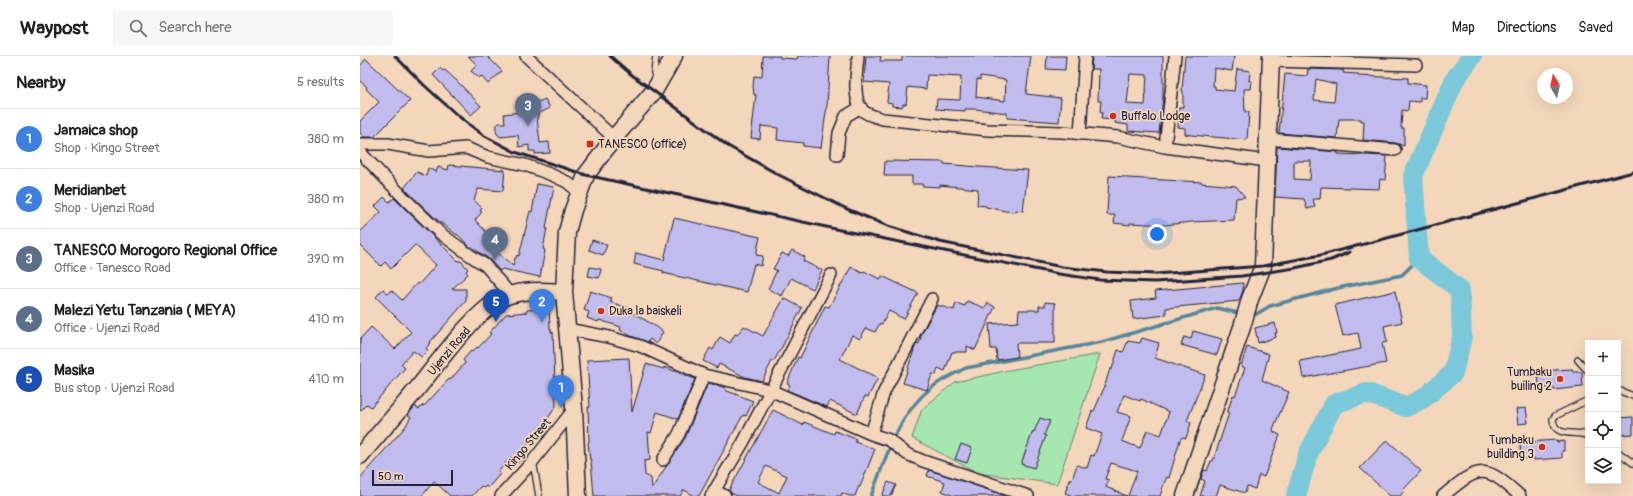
<!DOCTYPE html>
<html lang="en">
<head>
<meta charset="utf-8">
<style>
  :root { --surface:#fff; --page:#f6f6f6; --text:#222; --muted:#767676; --line:#e0e0e0; --accent:#0f766e }
  body { margin:0; font-family:Pangolin,sans-serif; background:var(--page); color:var(--text) }
  .controls { position:absolute; right:12px; bottom:12px; display:grid; overflow:hidden; border-radius:0px; box-shadow:0 4px 16px #0002 }
  .controls button { width:36px; height:36px; display:grid; place-items:center; padding:0; border:0; border-bottom:1px solid var(--line); background:var(--surface); color:var(--text); font:20px sans-serif }
  .compass { position:absolute; left:1177px; top:12px; width:36px; height:36px; border-radius:50%; background:var(--surface); box-shadow:0 4px 16px #0002; rotate:351deg }
  .scale { position:absolute; left:12px; bottom:10px; width:81px; box-sizing:border-box; padding-left:4px; border:2px solid #22223b; border-top:0; font-size:11px; line-height:14px; white-space:nowrap; color:#22223b; -webkit-text-stroke:3px #f4d7bb; paint-order:stroke }
  .you { position:absolute; left:797px; top:178px; width:14px; height:14px; margin:-10px; border:3px solid #fff; border-radius:50%; background:#1a73e8; box-shadow:0 0 0 6px #1a73e833 }
  .badge { display:grid; place-items:center; width:26px; height:26px; border-radius:50%; background:var(--accent); color:#fff; font-size:13px; font-weight:700 }
  .pin { position:absolute; translate:-50% -33px; filter:drop-shadow(0 1px 2px #0008) }
  .pin::after { content:''; position:absolute; top:21px; width:14px; height:12px; background:inherit; clip-path:polygon(0 0,100% 0,50% 100%) }
  .list { margin:0; padding:0; list-style:none }
  h2 { display:flex; justify-content:space-between; align-items:center; height:52px; margin:0; padding:0 16px; font-size:17px }
  h2 small { font-size:13px; font-weight:400; color:var(--muted) }
  .list li { display:grid; grid-template-columns:26px 1fr auto; gap:12px; align-items:center; box-sizing:border-box; height:60px; padding:0 16px; border-top:1px solid var(--line) }
  .list b { display:block; font-size:15px; white-space:nowrap }
  .list p { margin:0; font-size:13px; white-space:nowrap; color:var(--muted) }
  .list em { font-size:13px; font-style:normal; color:var(--muted) }
  .icon { flex:none; width:22px; height:22px; fill:none; stroke:currentColor; stroke-width:2; stroke-linecap:round; stroke-linejoin:round }
  .map { position:relative; flex:none; width:1273px; height:440px; overflow:hidden }
  header { display:flex; align-items:center; gap:24px; box-sizing:border-box; height:56px; padding:0 20px; background:var(--surface); border-bottom:1px solid var(--line) }
  header strong { font-size:19px }
  nav { display:flex; gap:22px; margin-inline-start:auto; font-size:14px }
  .search { width:280px; height:36px; background:var(--page); display:flex; align-items:center; gap:10px; box-sizing:border-box; padding:0 14px; border-radius:0px; color:var(--muted); font-size:15px }
  main { display:flex }
  aside { flex:1; background:var(--surface) }
  .map>svg:first-child { display:block }
</style>
</head>
<body>
<header>
<strong>Waypost</strong>
<div class="search"><svg class="icon" aria-label="search" viewBox="0 0 24 24"><circle cx="10" cy="10" r="6"/><path d="M15 15l6 6"/></svg>Search here</div>
<nav><a>Map</a><a>Directions</a><a>Saved</a></nav>
</header>
<main>
<aside>
<h2>Nearby<small>5 results</small></h2>
<ul class="list">
<li><span class="badge" style="background:#3f7fe0">1</span><div><b>Jamaica shop</b><p>Shop · Kingo Street</p></div><em>380 m</em></li>
<li><span class="badge" style="background:#3f7fe0">2</span><div><b>Meridianbet</b><p>Shop · Ujenzi Road</p></div><em>380 m</em></li>
<li><span class="badge" style="background:#5c6f8a">3</span><div><b>TANESCO Morogoro Regional Office</b><p>Office · Tanesco Road</p></div><em>390 m</em></li>
<li><span class="badge" style="background:#5c6f8a">4</span><div><b>Malezi Yetu Tanzania ( MEYA)</b><p>Office · Ujenzi Road</p></div><em>410 m</em></li>
<li><span class="badge" style="background:#1a4fb4">5</span><div><b>Masika</b><p>Bus stop · Ujenzi Road</p></div><em>410 m</em></li>
</ul>
</aside>
<div class="map">
<svg width="1273" height="440" viewBox="0 0 1273 440">
  <rect width="100%" height="100%" fill="#f4d7bb"/>
  <filter id="ink" filterUnits="userSpaceOnUse"><feTurbulence type="fractalNoise" baseFrequency=".025" numOctaves="2"/><feDisplacementMap in="SourceGraphic" scale="8" xChannelSelector="R" yChannelSelector="G"/><feConvolveMatrix kernelMatrix="1 2 1 2 8 2 1 2 1" color-interpolation-filters="sRGB"/></filter>
  <g filter="url(#ink)">
    <path fill="#a6e6af" stroke="#648475" d="M740 298 697 428 618 417 552 382 562 353 595 326 649 314Z"/>
    <g fill="none" stroke-linecap="round" stroke-linejoin="round">
      <path stroke="#58869b" stroke-width="3.5" d="M890 259 893 260 910 250 978 232 1042 219 1059 202
        M511 440C526 402 538 358 571 332 582 323 594 318 606 312L742 286 857 252 882 258"/>
      <path stroke="#7cc8db" stroke-width="20" d="M936 440 948 398 974 348 1007 337 1046 351 1064 342 1093 317 1102 281 1100 234 1059 202 1053 120 1095 23 1112 0"/>
    </g>
    <path fill="#c2bcee" stroke="#22223b" fill-rule="evenodd" d="M108 0H127L142 15 128 28 121 20 119 22 111 15 117 9Z
      M403 0H420V2L437 3 438 0H470L467 49 461 92 443 90V87L417 84 418 72 401 70 400 83 391 82 396 39H394L393 30 394 20 402 21Z
      M506 0H521L520 5H542V0H671L666 38 701 42 699 66 647 62V57L615 53H605V55L576 53 577 43 600 44 601 21 567 19 566 33 548 31 546 48H543L542 51 532 50V47L527 46 529 28 504 26ZM620 20 646 24 645 45 616 41 617 23 620 24Z
      M687 0H706L705 14 686 13Z
      M732 0H803V41L799 77 768 75V69L755 67V64L741 63 742 56H740L741 45H738L739 13H731ZM770 18 787 19 785 49 767 48Z
      M825 0H874L872 15 854 12 853 30H855V33L874 35 877 13 890 15 889 25H892L891 33H884L885 56H889L887 84 831 79 825 78V72L818 71 819 51H823V35H822Z
      M6 3 50 45 14 81H4L0 77V65L19 46 6 33 7 31 0 25V10Z
      M80 12 83 15 85 14 97 25 121 50 111 59 73 19Z
      M948 13 981 14 984 15 983 17 998 18V20L1048 22V27L1066 29 1065 42H1060V46L1049 45 1048 55 1042 54 1041 72H1044V90L1036 87 1003 84 1004 65H1001V63H979L977 82 919 77 925 18 947 20ZM956 23 976 28 974 46 954 44Z
      M185 43 190 52 178 58V61H177L180 87 189 86 190 97 175 98V95H169V89L159 91 158 79 141 81 137 78 136 74V70L139 67H145L144 58 160 56 159 47 181 45Z
      M917 91 978 96V98L1027 100 1025 124 1020 123 1019 133 961 131 960 143H953L955 151 947 153 944 143 915 141ZM934 105H951L950 124 934 123Z
      M525 105 584 106V108L619 111 668 114 663 155 656 154V156L645 155 626 151V150L617 149 618 133 580 129V131L562 130V128H552V120H524Z
      M89 109 145 114 143 135 118 133 114 144 122 152 120 155 122 156 115 164 134 184 129 189 153 210 155 202H156L157 199 159 200 170 155 172 156 177 128 194 131 186 172H187L183 193 185 194 180 221 142 213 140 215 129 203 112 191H110L97 178V179L76 163 44 132 57 116 66 120 68 112 76 116 78 111 88 114Z
      M749 120 767 121V122L842 126V127L876 130 885 141 876 142 874 164 831 166 805 169 770 167V169L754 167 755 159H747Z
      M24 141 29 146 34 142 36 144 98 205H101L108 213 106 215 108 218 92 233H106V245L70 286 71 287 66 292 68 295 62 301 53 295 41 308 45 312 11 351 7 348 0 355V283L11 271 35 293 51 276 16 241 23 233 28 238 31 234 42 244 57 227 59 228 76 209 55 189 31 213 25 206 21 210 0 189V176L21 156 15 150Z
      M314 162 400 181 396 199 403 200 401 210 394 208 387 236 303 217 304 215 274 208 276 197 304 204Z
      M232 184 247 189 243 199 229 194Z
      M432 194 445 201 443 205 462 214 453 233 431 222 422 240 408 233 417 214 413 213 422 197 428 200Z
      M230 211 241 213 239 222 228 220Z
      M491 211 502 217 504 215 520 223 522 220 558 237 544 263 529 255 522 268 520 267 515 276 506 272 500 283 492 279 480 303 518 322 508 341 505 340 497 358 470 345 467 351 427 334 430 329 427 327 438 301 440 302 465 250 469 251Z
      M883 227V234L879 245 806 252V259L773 263 771 245 796 242 795 235Z
      M230 235 252 242 250 246 269 252 268 254 297 271 303 276 296 288 290 283 288 286 271 280 260 274 261 271 239 264 238 266 227 262 229 256 224 254Z
      M1035 235 1042 266 1024 270 1027 286 1022 287 1026 307 943 322 940 305 1001 293 998 277 983 280 975 249Z
      M424 242 442 252 422 291 414 305H412L402 325 385 321 359 308 357 312 343 305 350 292 353 294 360 281 370 287 375 278 377 279 384 270 403 280Z
      M607 245 625 252 628 247 635 251 615 294 607 290V296H592L585 315 578 312 576 319 572 318 567 334 543 327 555 291 557 287 559 288 562 277 577 249 594 254 596 247 605 250Z
      M685 246 695 247V287H656L657 301 637 304 636 293H631L629 268 658 266 659 254H679V250H685Z
      M189 252 190 273H191V276H193L196 350 187 364 189 366 162 395 166 398 158 407 151 401 138 416 140 418 128 432 126 430 124 432 121 430 112 440H90L74 425 62 440H0V422L45 371 51 361 48 359 55 350 59 353 63 349 64 350 89 323 90 324 105 307 103 304 111 295 112 296 117 291 118 292 131 278 129 277 146 258 167 256V254Z
      M915 267 917 277H915L916 281 898 287 895 272Z
      M833 275 862 283 857 299 821 289 824 281 831 283Z
      M782 282 799 287 795 302 845 319 827 365 831 367 826 382 822 381 820 384 809 422 807 421 805 425 800 440H768L777 415 751 407 745 423 749 424 746 431 767 440H713L705 437 710 423H712L717 409 727 412 731 399 734 400 742 378 726 372 732 355H734L744 332 750 313H752L758 294 763 296 768 285 780 287ZM764 339 780 345 781 343 809 356 801 379 787 374 780 392 762 385 771 360 757 356Z
      M887 291 909 298 902 324 929 336 913 373 914 376 920 379 904 421 899 419 895 433 887 430 885 437 860 429 856 440H840L845 425 841 423 844 414 847 415 851 405H853L869 357H867L873 339 875 340 885 312 881 310Z
      M269 302 272 356 286 308 304 313V311L335 323 318 363 297 356 291 377 288 376 290 404 284 405 285 419 291 422 292 432 325 382 348 327 359 330 366 332 365 334 393 345 386 360 383 359 339 440H335L324 434 320 440H234L231 404H230L228 387 229 386 228 351H230L227 304Z
      M1212 313 1213 316H1222L1223 331 1193 334V332H1179L1178 315Z
      M1166 352 1168 367 1158 368 1156 353Z
      M413 354 443 369 444 366 474 378 475 375 496 383 495 386 515 393 500 431 499 430 495 440H489L482 437 481 440H377L371 437 369 434ZM406 410 427 420 419 437 398 426Z
      M1273 361V378L1258 379V362Z
      M680 362 690 365 684 379 686 380 674 412 661 408 673 375 674 376Z
      M1027 384 1061 415 1043 434 1044 435 1040 440H1030L1000 412Z
      M1197 384V386L1204 385V395H1202V402L1174 404V402L1161 403 1160 388 1167 387V386Z
      M601 388 612 392 607 407 595 403Z
      M569 414 646 440H594L582 435 585 426 567 420Z
      M528 426 536 429 531 440H522Z"/>
    <g fill="none" stroke-linecap="round" stroke-linejoin="round">
      <g stroke="#22223b" stroke-width="8">
        <path id="lane" d="M296 0 294 17 297 25
          M1218 304 1228 315
          M1258 334 1273 340
          M1228 344 1195 360 1193 363C1194 383 1217 374 1228 380
          M1258 396 1273 407
          M173 405 179 440"/>
      </g>
      <g stroke="#22223b" stroke-width="14">
        <path id="street" d="M166 0 254 82
          M498 0C497 15 492 41 502 54 507 59 516 61 523 63L628 74 702 76 758 81 805 91 907 105
          M911 5 1056 9
          M720 78 725 0
          M908 83 1035 94
          M0 88H28L69 95 106 92 128 101 165 109 192 119 207 126 220 137
          M805 91 815 0
          M0 96 47 145 80 177 111 200 125 209 151 239
          M477 99 479 77 486 60 501 51
          M207 273 249 281 280 290 344 319 410 334 511 378 529 384 547 398 563 405 668 440
          M511 378 524 336 572 243
          M303 404 319 378 344 319
          M354 434 365 440
          M141 440 173 405 214 353
          M351 440 383 387 471 219
          M1083 440C1119 410 1124 407 1160 440"/>
      </g>
      <g stroke="#22223b" stroke-width="19">
        <path id="secondary" d="M0 400C20 376 41 353 61 328 81 303 115 255 144 241 163 233 185 235 204 236
          M218 440 214 353 204 236 207 176 213 154 226 119 254 82 294 35 314 0
          M825 440 882 271 890 243 903 210 911 0"/>
      </g>
      <use href="#lane" stroke="#f4d7bb" stroke-width="5.5"/>
      <use href="#street" stroke="#f4d7bb" stroke-width="11"/>
      <use href="#secondary" stroke="#f4d7bb" stroke-width="16"/>
      <path stroke="#22223b" stroke-width="3" d="M35 0 64 29 97 59 123 79 155 96 226 119 480 174 699 218 740 224 795 226 882 220 935 212 971 204 990 196
        M250 0 272 19 368 90 419 119 487 153 528 170 580 186 702 211 747 216 795 218 903 210 961 199 1020 184 1273 116"/>
    </g>
  </g>
  <g fill="#c8321e" stroke="#f4d7bb" stroke-width="1.5">
    <circle cx="753" cy="60" r="4"/>
    <rect x="226" y="84" width="8" height="8" rx="2"/>
    <circle cx="241" cy="255" r="4"/>
    <circle cx="1200" cy="323" r="4"/>
    <circle cx="1182" cy="391" r="4"/>
  </g>
  <g text-anchor="middle" stroke-width="3.5" stroke-linejoin="round" paint-order="stroke">
    <g font-size="12" fill="#22223b" stroke="#f4d7bb" text-anchor="start">
      <text x="761" y="64">Buffalo Lodge</text>
      <text x="238" y="92">TANESCO (office)</text>
      <text x="249" y="259">Duka la baiskeli</text>
      <text x="1192" y="320" text-anchor="end">Tumbaku<tspan x="1192" dy="14">builing 2</tspan></text>
      <text x="1174" y="388" text-anchor="end">Tumbaku<tspan x="1174" dy="14">building 3</tspan></text>
    </g>
    <g font-size="12" fill="#22223b" stroke="#f4d7bb">
      <text transform="translate(89 295) rotate(-50)" y="4">Ujenzi Road</text>
      <text transform="translate(168 388) rotate(-50)" y="4">Kingo Street</text>
    </g>
  </g>
</svg>
<div class="controls">
<button>+</button>
<button>−</button>
<button><svg class="icon" aria-label="locate" viewBox="0 0 24 24"><circle cx="12" cy="12" r="6"/><path d="M12 2v4M12 18v4M2 12h4M18 12h4"/></svg></button>
<button><svg class="icon" aria-label="layers" viewBox="0 0 24 24"><path d="M12 4l9 5-9 5-9-5zM3 14l9 5 9-5"/></svg></button>
</div>
<svg class="compass" viewBox="-18 -18 36 36"><path d="M0-13l5 13h-10z" fill="#e53935"/><path d="M0 13l5-13h-10z" fill="#767676"/></svg>
<div class="scale">50 m</div>
<div class="you"></div>
<div class="pin badge" style="left:201px;top:352px;background:#3f7fe0">1</div>
<div class="pin badge" style="left:182px;top:266px;background:#3f7fe0">2</div>
<div class="pin badge" style="left:168px;top:70px;background:#5c6f8a">3</div>
<div class="pin badge" style="left:135px;top:204px;background:#5c6f8a">4</div>
<div class="pin badge" style="left:136px;top:266px;background:#1a4fb4">5</div>
</div>
</main>
</body>
</html>
